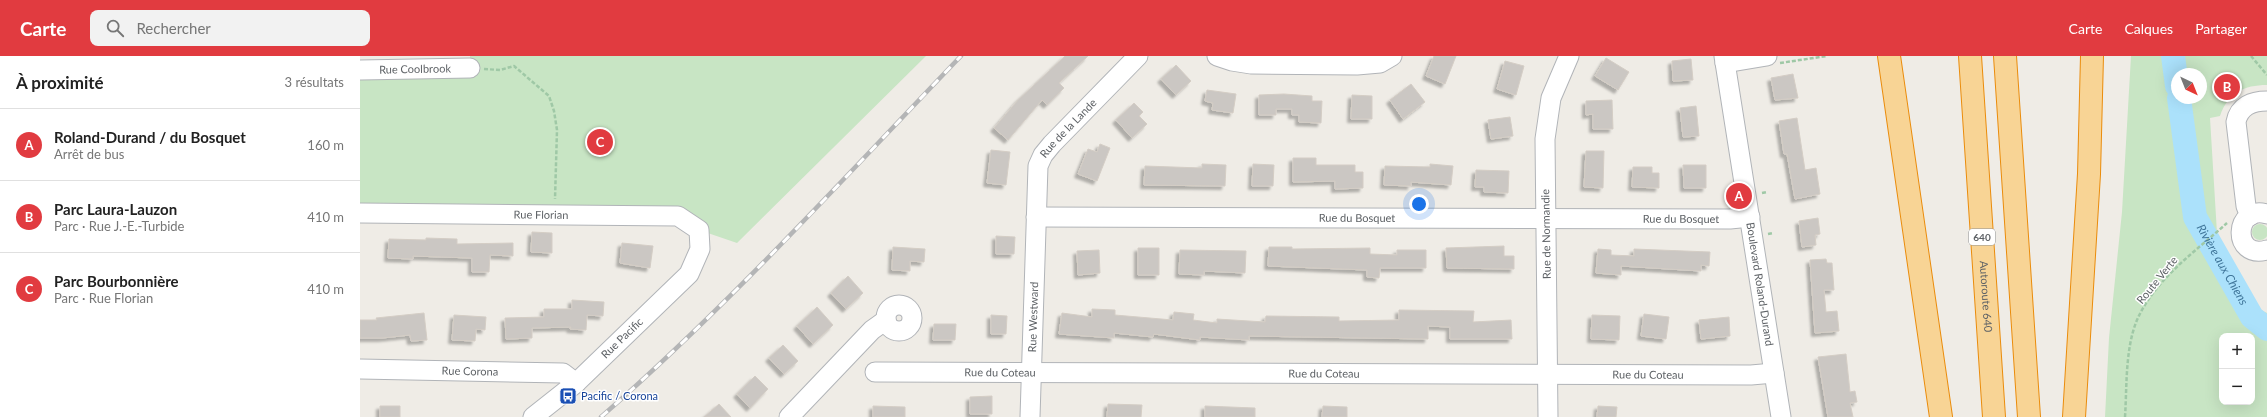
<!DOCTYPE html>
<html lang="fr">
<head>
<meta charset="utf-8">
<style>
  :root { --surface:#fff; --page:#f2f2f2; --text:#222; --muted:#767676; --line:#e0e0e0; --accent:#e13b40 }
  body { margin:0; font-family:Lato,sans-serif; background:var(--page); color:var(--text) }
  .controls { position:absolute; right:12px; bottom:12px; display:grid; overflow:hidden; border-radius:8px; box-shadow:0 4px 16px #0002 }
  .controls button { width:36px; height:36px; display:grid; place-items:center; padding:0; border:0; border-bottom:1px solid var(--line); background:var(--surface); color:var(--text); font:20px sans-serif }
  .compass { position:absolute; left:1811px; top:12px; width:36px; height:36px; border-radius:50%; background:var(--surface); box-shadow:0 4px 16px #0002; rotate:137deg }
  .you { position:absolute; left:1059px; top:148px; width:14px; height:14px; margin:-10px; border:3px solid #fff; border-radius:50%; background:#1a73e8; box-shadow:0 0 0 6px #1a73e833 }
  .badge { display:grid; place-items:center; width:26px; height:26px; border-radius:50%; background:var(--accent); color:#fff; font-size:13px; font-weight:700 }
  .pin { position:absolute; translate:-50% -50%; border:2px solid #fff; box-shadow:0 1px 4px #0006 }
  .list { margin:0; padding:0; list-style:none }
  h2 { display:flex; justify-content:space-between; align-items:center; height:52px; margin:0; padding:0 16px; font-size:17px }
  h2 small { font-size:13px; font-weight:400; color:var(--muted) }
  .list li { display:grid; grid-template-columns:26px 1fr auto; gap:12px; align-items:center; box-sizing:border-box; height:72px; padding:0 16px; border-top:1px solid var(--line) }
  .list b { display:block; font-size:15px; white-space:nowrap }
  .list p { margin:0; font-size:13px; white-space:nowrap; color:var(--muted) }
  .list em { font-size:13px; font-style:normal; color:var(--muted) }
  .icon { flex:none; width:22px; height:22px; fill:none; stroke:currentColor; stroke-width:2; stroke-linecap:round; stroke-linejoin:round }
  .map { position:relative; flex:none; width:1907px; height:361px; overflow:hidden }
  header { display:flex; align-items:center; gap:24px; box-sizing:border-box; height:56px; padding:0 20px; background:var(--accent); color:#fff }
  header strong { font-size:19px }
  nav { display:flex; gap:22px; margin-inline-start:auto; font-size:14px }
  .search { width:280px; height:36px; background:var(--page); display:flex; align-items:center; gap:10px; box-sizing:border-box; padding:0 14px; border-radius:8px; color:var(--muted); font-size:15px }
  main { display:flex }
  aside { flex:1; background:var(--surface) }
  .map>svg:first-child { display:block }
</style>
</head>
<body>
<header>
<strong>Carte</strong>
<div class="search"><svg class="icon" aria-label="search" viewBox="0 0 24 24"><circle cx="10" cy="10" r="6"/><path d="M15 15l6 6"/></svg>Rechercher</div>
<nav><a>Carte</a><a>Calques</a><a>Partager</a></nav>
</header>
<main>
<aside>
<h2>À proximité<small>3 résultats</small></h2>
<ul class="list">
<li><span class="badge">A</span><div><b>Roland-Durand / du Bosquet</b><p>Arrêt de bus</p></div><em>160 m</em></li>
<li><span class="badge">B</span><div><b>Parc Laura-Lauzon</b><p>Parc · Rue J.-E.-Turbide</p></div><em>410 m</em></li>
<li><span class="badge">C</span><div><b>Parc Bourbonnière</b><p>Parc · Rue Florian</p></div><em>410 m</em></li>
</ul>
</aside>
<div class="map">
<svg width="1907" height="361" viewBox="0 0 1907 361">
  <defs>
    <filter id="shadow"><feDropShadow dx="-3.5" dy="3.5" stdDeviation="1" flood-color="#0004"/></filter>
  </defs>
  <rect width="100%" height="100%" fill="#efece6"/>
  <path fill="#c8e5c4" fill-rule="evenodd" d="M110 0H566L377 187 339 174 318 160 0 157V14L110 12Z
    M1771 0H1907V29C1884 29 1868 37 1860 60L1850 62 1859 210 1897 252 1907 257V361H1745L1749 282 1762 156ZM1817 18H1841V42H1817ZM1862 280H1892V346H1862Z
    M1892 176a8 8 0 1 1 16 0a8 8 0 1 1-16 0Z"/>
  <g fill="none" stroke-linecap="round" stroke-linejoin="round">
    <g stroke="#abe1fb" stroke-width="24">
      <path d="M1813 0 1817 30"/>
      <path id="s1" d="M1819 42 1835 161 1892 261 1907 273"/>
    </g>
  </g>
  <path fill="#cbc7c3" stroke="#d4cdc5" filter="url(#shadow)" d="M705 0H728L699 27 704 32 687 49 682 44 648 84 634 72 658 44Z
    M1074 0H1096L1085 28 1066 20Z
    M1246 2 1269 16 1258 34 1235 20Z
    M1331 3 1333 24 1313 25 1312 5Z
    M1145 5 1164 10 1156 39 1137 33Z
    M816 9 831 25 816 39 801 23Z
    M1433 18 1438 42 1415 44 1411 22Z
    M1051 28 1065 46 1043 63 1030 44Z
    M847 34 876 38 873 57 852 54 853 47 845 45Z
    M924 38 952 40V45H962L961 67 939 66V59H932V53H916V59H899V39Z
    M992 39 1012 40V63H991Z
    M1252 44 1253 73H1233V58L1226 59V45Z
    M774 47 783 56 779 60 787 68 772 82 756 64Z
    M1336 50 1339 80 1323 81 1320 52Z
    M1150 61 1153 80 1131 83 1128 64Z
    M1437 62 1445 114 1456 112 1460 138 1435 143 1427 98H1424L1419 65Z
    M740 88 750 92 737 125 718 118 728 93 737 96Z
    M631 94 650 96 646 129 627 127Z
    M1226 95H1244L1243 132 1224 131Z
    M933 102H956V109H995V116H1003V132L975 133V125L933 126Z
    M842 108 866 109 865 130 784 129 785 110 842 112Z
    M893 108 914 109 913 130H892Z
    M1070 108 1093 110 1091 129 1051 126V130L1024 129 1025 110 1070 111Z
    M1323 109H1346V132H1324Z
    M1273 111H1292V117H1299V132L1272 131Z
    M1116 114 1149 115 1148 137 1124 136V131H1115Z
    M1458 162 1460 178 1455 179 1456 189 1442 191 1439 165Z
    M172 176 192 177V197L171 196Z
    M636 180 655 181 654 198H636Z
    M66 182 97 183V188L153 187V200L130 199 129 216H112V202L53 200V203L28 202 29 183 66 184Z
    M262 187 293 190 290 212 260 207Z
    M1144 190V200H1154V213L1087 212 1086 192Z
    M533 191 565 193 564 206 550 205V215L532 214Z
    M909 191H932V193L1010 192V198L1037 199V194H1066V212H1020L1019 222 1007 221V214L908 210Z
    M778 192H799V219H778Z
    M1238 193 1251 194V199L1274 200V193L1350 196 1349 210 1341 209V215L1261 210V219L1236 217Z
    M739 194 740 217 718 219 717 195Z
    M820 194 886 195 885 217 844 215V219L819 218Z
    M1466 203 1467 207H1472L1474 234H1464L1466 256 1477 255 1479 275 1455 277 1450 204Z
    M488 220 503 237 486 253 471 237Z
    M212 244 244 246 243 260 227 259 226 274 210 273 211 271 172 272V282L146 283 145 262 184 261V253H212Z
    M457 251 473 269 453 288 437 270Z
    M732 253 755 254V259L813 264 814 256 834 258 833 264 857 267V263L905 266 906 260 979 261V265L1039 264V254L1114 255 1113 266 1151 264 1152 283H1090V271L1068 270V283L889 280V284L840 281V284L794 278 793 281 754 277V282L699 278 702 257 732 261Z
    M64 257 67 284 51 285 50 279 22 282H0V264H17L16 262Z
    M1284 258 1309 261 1306 283 1281 280Z
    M94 259 126 261 125 274 116 273 115 285 92 284Z
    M631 259 647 260 646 278H631Z
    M1232 259 1260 260 1259 284 1231 283Z
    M1369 261 1370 280 1341 283 1339 264Z
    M574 268H596L595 284H573Z
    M423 289 438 305 424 318 409 302Z
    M1486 298 1490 336 1495 335 1497 346 1490 347 1493 361H1468L1458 301Z
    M395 320 408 333 390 352 377 338Z
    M632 340V358H610V341Z
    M359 348 371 361H344Z
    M748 348 782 349 781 361H747Z
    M20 350H40V361H20Z
    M513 350 545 351V361H513Z
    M845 350 895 352V361H845Z
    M963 350 987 351V361H962Z
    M1238 350 1257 351 1256 361H1237Z"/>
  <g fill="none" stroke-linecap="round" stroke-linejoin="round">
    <g stroke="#b1b4b8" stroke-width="21">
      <g id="minor">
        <path d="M857 0 872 5 891 8 997 9 1020 7 1032 0"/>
        <path id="s2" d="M1364 0 1421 361"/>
        <path d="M1365 7 1407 0"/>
        <path id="s3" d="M0 14 110 12"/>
        <path id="s4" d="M0 157 318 160 339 174 340 193 329 218 216 327 173 361"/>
        <path d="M1907 158C1874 148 1871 204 1907 194"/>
        <path d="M1890 160 1886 150 1876 66C1879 50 1892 45 1907 45"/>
        <path id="s5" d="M676 161 1370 163 1390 161"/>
        <circle cx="539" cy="262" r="13"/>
        <path id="s6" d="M0 313 203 317 216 327"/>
        <path id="s7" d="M515 316 1391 319 1414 317"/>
        <path d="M429 361 512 274 526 264"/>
        <path id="s8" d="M670 361 678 110 683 99 692 88 778 0"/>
        <path d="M1188 361 1185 83 1191 42 1209 0"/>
      </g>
    </g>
    <g stroke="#ea8c0c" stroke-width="24">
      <g id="highway">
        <path d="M1529 0 1581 361"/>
        <path id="s9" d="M1610 0 1634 361"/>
        <path d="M1645 0 1669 361"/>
        <path d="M1714 361 1729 118 1732 0"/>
      </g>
    </g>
    <path stroke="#9fc8a6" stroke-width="2.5" stroke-dasharray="4 2" stroke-linecap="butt" d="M1891 0 1907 19
      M1420 7 1467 0
      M124 13 140 14 154 10 189 40 194 55 197 74 195 143
      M1402 137 1407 136
      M1408 178 1413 177
      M1765 361C1767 330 1765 293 1777 264 1795 223 1835 196 1867 167"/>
    <use href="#minor" stroke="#fff" stroke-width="19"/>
    <use href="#highway" stroke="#f8d495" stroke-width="22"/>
    <g stroke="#b4b5b6" stroke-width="4.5">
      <path id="rail" d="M241 361C369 249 484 122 601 0"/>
    </g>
    <use href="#rail" stroke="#fff" stroke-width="3" stroke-dasharray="9" stroke-linecap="butt"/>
  </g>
  <defs>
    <g id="bus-square" transform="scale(0.9)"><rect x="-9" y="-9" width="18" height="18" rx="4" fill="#1a4fb4" stroke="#fff"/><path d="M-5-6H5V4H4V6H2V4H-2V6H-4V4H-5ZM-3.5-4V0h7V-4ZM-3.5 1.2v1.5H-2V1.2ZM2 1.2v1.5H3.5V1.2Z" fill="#fff"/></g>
  </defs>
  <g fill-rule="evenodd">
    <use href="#bus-square" x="208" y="340"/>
  </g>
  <g text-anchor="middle" stroke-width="3" stroke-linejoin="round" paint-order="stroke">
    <rect fill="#fff" stroke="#8e9194" stroke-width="1" x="1609" y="173" width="26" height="16" rx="3"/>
    <g font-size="10" font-weight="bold" fill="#5e6266">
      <text x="1622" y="185">640</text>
    </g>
    <g font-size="11" fill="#5e6266" stroke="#fff">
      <text dy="4" stroke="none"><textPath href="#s3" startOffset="55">Rue Coolbrook</textPath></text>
      <text dy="4" stroke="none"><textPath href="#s8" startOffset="300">Rue de la Lande</textPath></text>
      <text dy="4" stroke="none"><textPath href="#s4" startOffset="181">Rue Florian</textPath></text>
      <text dy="4" stroke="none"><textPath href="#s5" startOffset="321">Rue du Bosquet</textPath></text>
      <text dy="4" stroke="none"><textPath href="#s5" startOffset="645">Rue du Bosquet</textPath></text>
      <text transform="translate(1186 178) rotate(-91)" y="4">Rue de Normandie</text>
      <text transform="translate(1797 224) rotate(-51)" y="4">Route Verte</text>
      <text dy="4" stroke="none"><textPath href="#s2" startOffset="231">Boulevard Roland-Durand</textPath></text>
      <text dy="4" stroke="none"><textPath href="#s9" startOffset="241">Autoroute 640</textPath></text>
      <text dy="4" stroke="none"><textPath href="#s8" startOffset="100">Rue Westward</textPath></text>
      <text transform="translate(262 282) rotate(-44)" y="4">Rue Pacific</text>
      <text dy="4" stroke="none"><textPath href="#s6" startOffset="110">Rue Corona</textPath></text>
      <text dy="4" stroke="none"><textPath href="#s7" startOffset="125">Rue du Coteau</textPath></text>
      <text dy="4" stroke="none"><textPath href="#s7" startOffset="449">Rue du Coteau</textPath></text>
      <text dy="4" stroke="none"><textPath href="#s7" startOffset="773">Rue du Coteau</textPath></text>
    </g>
    <g font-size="11" fill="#164399" stroke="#fff" text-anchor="start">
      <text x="221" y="344">Pacific / Corona</text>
    </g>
    <g font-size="12" font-style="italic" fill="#41779b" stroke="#fff">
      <text dy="4" stroke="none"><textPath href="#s1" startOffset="175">Rivière aux Chiens</textPath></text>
    </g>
  </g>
</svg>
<div class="controls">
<button>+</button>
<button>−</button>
</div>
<svg class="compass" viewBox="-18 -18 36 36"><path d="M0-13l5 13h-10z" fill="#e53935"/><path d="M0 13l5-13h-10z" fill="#767676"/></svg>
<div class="you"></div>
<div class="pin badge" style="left:1379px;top:140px">A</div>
<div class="pin badge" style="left:1867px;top:31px">B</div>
<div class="pin badge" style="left:240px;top:86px">C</div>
</div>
</main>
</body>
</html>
